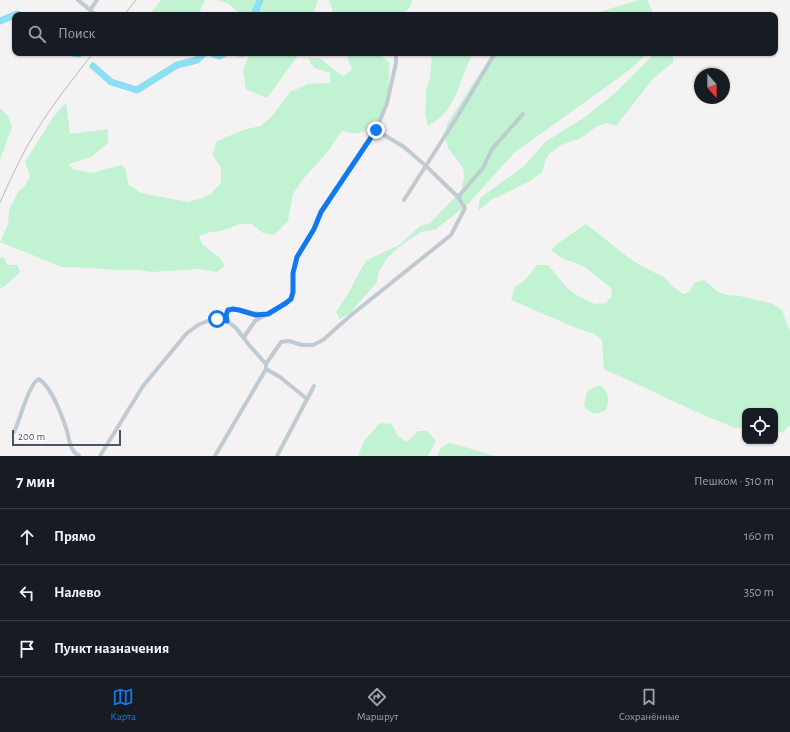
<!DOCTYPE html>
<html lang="ru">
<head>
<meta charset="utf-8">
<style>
  :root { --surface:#171b24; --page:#242831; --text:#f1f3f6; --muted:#9ea1a6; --line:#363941; --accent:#1179f0 }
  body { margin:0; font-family:"Alegreya Sans",sans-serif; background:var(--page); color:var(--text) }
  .controls { position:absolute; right:12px; bottom:12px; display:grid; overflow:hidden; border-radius:8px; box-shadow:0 1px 3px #0004 }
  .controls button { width:36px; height:36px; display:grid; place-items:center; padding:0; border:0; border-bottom:1px solid var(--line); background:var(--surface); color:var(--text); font:20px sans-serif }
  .compass { position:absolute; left:694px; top:68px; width:36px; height:36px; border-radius:50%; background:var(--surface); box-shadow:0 1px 3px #0004; rotate:159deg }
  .scale { position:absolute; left:12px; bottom:10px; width:109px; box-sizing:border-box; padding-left:4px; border:2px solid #495661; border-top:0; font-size:11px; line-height:14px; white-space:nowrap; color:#495661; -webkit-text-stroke:3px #fff; paint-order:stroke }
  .stop { position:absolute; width:12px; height:12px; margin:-9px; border:3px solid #1179f0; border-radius:50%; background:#fff }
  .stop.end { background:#1179f0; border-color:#fff; box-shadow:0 1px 4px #0008 }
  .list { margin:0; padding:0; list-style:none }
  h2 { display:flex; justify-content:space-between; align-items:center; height:52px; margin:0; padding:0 16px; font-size:17px }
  h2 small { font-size:13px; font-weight:400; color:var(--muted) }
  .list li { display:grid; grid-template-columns:26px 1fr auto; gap:12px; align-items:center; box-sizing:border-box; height:56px; padding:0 16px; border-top:1px solid var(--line) }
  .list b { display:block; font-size:15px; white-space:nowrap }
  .list em { font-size:13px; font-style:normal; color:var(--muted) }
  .icon { flex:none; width:22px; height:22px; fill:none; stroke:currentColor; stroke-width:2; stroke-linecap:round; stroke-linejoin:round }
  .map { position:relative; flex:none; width:790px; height:456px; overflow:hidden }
  .search { position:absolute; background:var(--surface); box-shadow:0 1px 3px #0004; left:12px; right:12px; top:12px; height:44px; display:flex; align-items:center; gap:10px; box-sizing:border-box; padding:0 14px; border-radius:8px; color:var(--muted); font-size:15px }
  .sheet { height:220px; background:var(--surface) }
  nav { display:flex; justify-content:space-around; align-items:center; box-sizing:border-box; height:56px; border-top:1px solid var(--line); background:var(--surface); font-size:11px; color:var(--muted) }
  nav a { display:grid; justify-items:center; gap:2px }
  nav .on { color:var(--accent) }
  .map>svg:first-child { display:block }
</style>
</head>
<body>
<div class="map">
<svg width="790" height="456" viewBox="0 0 790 456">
  <rect width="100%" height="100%" fill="#f5f2f3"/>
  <path fill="#c1f3d3" d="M161 0H205L198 15H149Z
    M217 0H318L313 15H241L229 4Z
    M329 0H412L410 7 403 15H334Z
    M639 0H647L654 15H589Z
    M250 53H299L297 57 267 98 246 89 243 70Z
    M346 53H377L389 62C389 90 392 126 358 133 353 134 347 132 342 131L329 150 304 178 293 194 288 221 274 235 263 233 252 224H240L221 231 211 232 199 236 202 244 220 258 225 266 217 272 198 269 152 272 137 270H115L89 268 62 267 0 242 8 224 9 210 18 192 25 186 30 176 25 162 53 117 66 103 70 134 108 129V143L91 157 69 164 73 169 91 173 122 165 126 170 128 184 141 193 188 202 202 198 212 193 221 182V168L212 154 217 141 246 129 261 126 272 116 290 92 308 84 330 83V73L314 68 308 58H319L343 76 352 70Z
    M432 53H473C464 70 457 99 445 113 441 118 433 122 428 126L425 114 426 102V91L430 78Z
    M493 53H648L628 71 514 153 468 204 436 229 421 232 403 244 388 257 379 271 377 282 350 313 340 319 336 312 348 294 362 267 367 260 399 245 420 226 430 223 461 191 464 177 463 168 448 148 445 139 447 124Z
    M655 53H673V62L652 80 616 126 608 123 597 126 581 138 561 145 549 154 545 162 542 172 530 181 491 200 478 211 480 198 524 166 545 142 585 117 609 98 623 85Z
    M0 108 8 116 12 127 0 160Z
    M586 224 629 258 643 267 664 277 672 286 683 294 689 292 694 283 704 280 718 292 728 295 740 296 771 303 782 310 790 331V425L782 433 775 430V411H745V428H735L699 413 604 369 602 340 594 334 576 328 511 300 515 287 525 280 537 265H548L567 288 578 296 595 304 605 303 612 296 611 288 585 267 562 258 551 250 561 241Z
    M4 257 7 265H18L20 272 4 287 0 288V258Z
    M597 386H602C609 396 610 398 606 410L597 414 589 411 584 406 587 391Z
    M380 423 392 424 397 435 407 442 418 431H427L436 441 428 456H358L364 441Z
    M449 443C465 446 480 452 496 456H437L441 448Z"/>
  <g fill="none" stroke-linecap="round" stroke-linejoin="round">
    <path stroke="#8cdff2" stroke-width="7" d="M254 15 260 0
      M0 21 17 14 20 15
      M73 53 78 54
      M211 53 219 56 225 53
      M239 53H243
      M93 66 111 82 137 90 177 65 197 60 204 53"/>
    <path stroke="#c0cad2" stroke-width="4" d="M78 0 96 15
      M90 10 97 0
      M458 197 483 168 492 149 523 114
      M404 200 457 117 495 53
      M227 321 226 315 228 310C242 307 251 315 265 314
      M244 337 255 321 286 303 291 299 293 292V273L297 257 314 229 321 212 376 130 387 103 396 63V53
      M266 364 281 342 289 341 302 345H313L323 340 350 316 451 235 465 208 458 197 426 166 404 147 376 130
      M266 369 280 377 307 399
      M14 432C20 420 29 383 39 379 52 388 61 413 66 428 70 439 68 449 79 456
      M100 456 143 386 187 333 198 325 212 319 227 321 236 328 250 346 266 364V369
      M215 456 266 369
      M277 456 314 386"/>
    <path stroke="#b4b8bd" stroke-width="1" d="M124 15 136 0
      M0 202C11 179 21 155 35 133 52 105 73 79 93 53"/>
  </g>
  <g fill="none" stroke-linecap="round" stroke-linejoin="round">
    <path stroke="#1179f0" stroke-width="5" d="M217 319 227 321 226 315 228 310 233 309 239 310 256 315 268 314 286 303 291 299 293 292V273L297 257 314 229 321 212 376 130"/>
  </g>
</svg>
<div class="controls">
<button><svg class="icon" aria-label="locate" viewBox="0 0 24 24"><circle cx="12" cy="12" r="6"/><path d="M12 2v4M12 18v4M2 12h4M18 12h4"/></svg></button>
</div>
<svg class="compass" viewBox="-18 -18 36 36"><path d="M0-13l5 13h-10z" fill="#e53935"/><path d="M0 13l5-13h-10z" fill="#9ea1a6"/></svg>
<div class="scale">200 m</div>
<div class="stop" style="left:217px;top:319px"></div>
<div class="stop end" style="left:376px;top:130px"></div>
<div class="search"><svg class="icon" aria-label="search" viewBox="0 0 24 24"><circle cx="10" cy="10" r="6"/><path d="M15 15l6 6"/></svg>Поиск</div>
</div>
<section class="sheet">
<h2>7 мин<small>Пешком · 510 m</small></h2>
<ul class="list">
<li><svg class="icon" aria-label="ahead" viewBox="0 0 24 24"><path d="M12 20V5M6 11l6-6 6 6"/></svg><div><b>Прямо</b></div><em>160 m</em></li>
<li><svg class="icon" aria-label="left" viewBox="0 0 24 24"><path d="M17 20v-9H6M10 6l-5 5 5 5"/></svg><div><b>Налево</b></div><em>350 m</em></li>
<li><svg class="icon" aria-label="arrive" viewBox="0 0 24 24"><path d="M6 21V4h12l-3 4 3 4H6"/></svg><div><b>Пункт назначения</b></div></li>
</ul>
</section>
<nav>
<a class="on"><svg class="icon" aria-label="map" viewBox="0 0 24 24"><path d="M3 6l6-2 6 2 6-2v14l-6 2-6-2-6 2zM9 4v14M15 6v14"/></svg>Карта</a>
<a><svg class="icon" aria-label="directions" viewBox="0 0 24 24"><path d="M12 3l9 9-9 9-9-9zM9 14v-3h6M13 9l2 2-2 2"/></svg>Маршрут</a>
<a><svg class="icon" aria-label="saved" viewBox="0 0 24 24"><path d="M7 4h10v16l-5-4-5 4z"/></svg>Сохранённые</a>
</nav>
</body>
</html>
